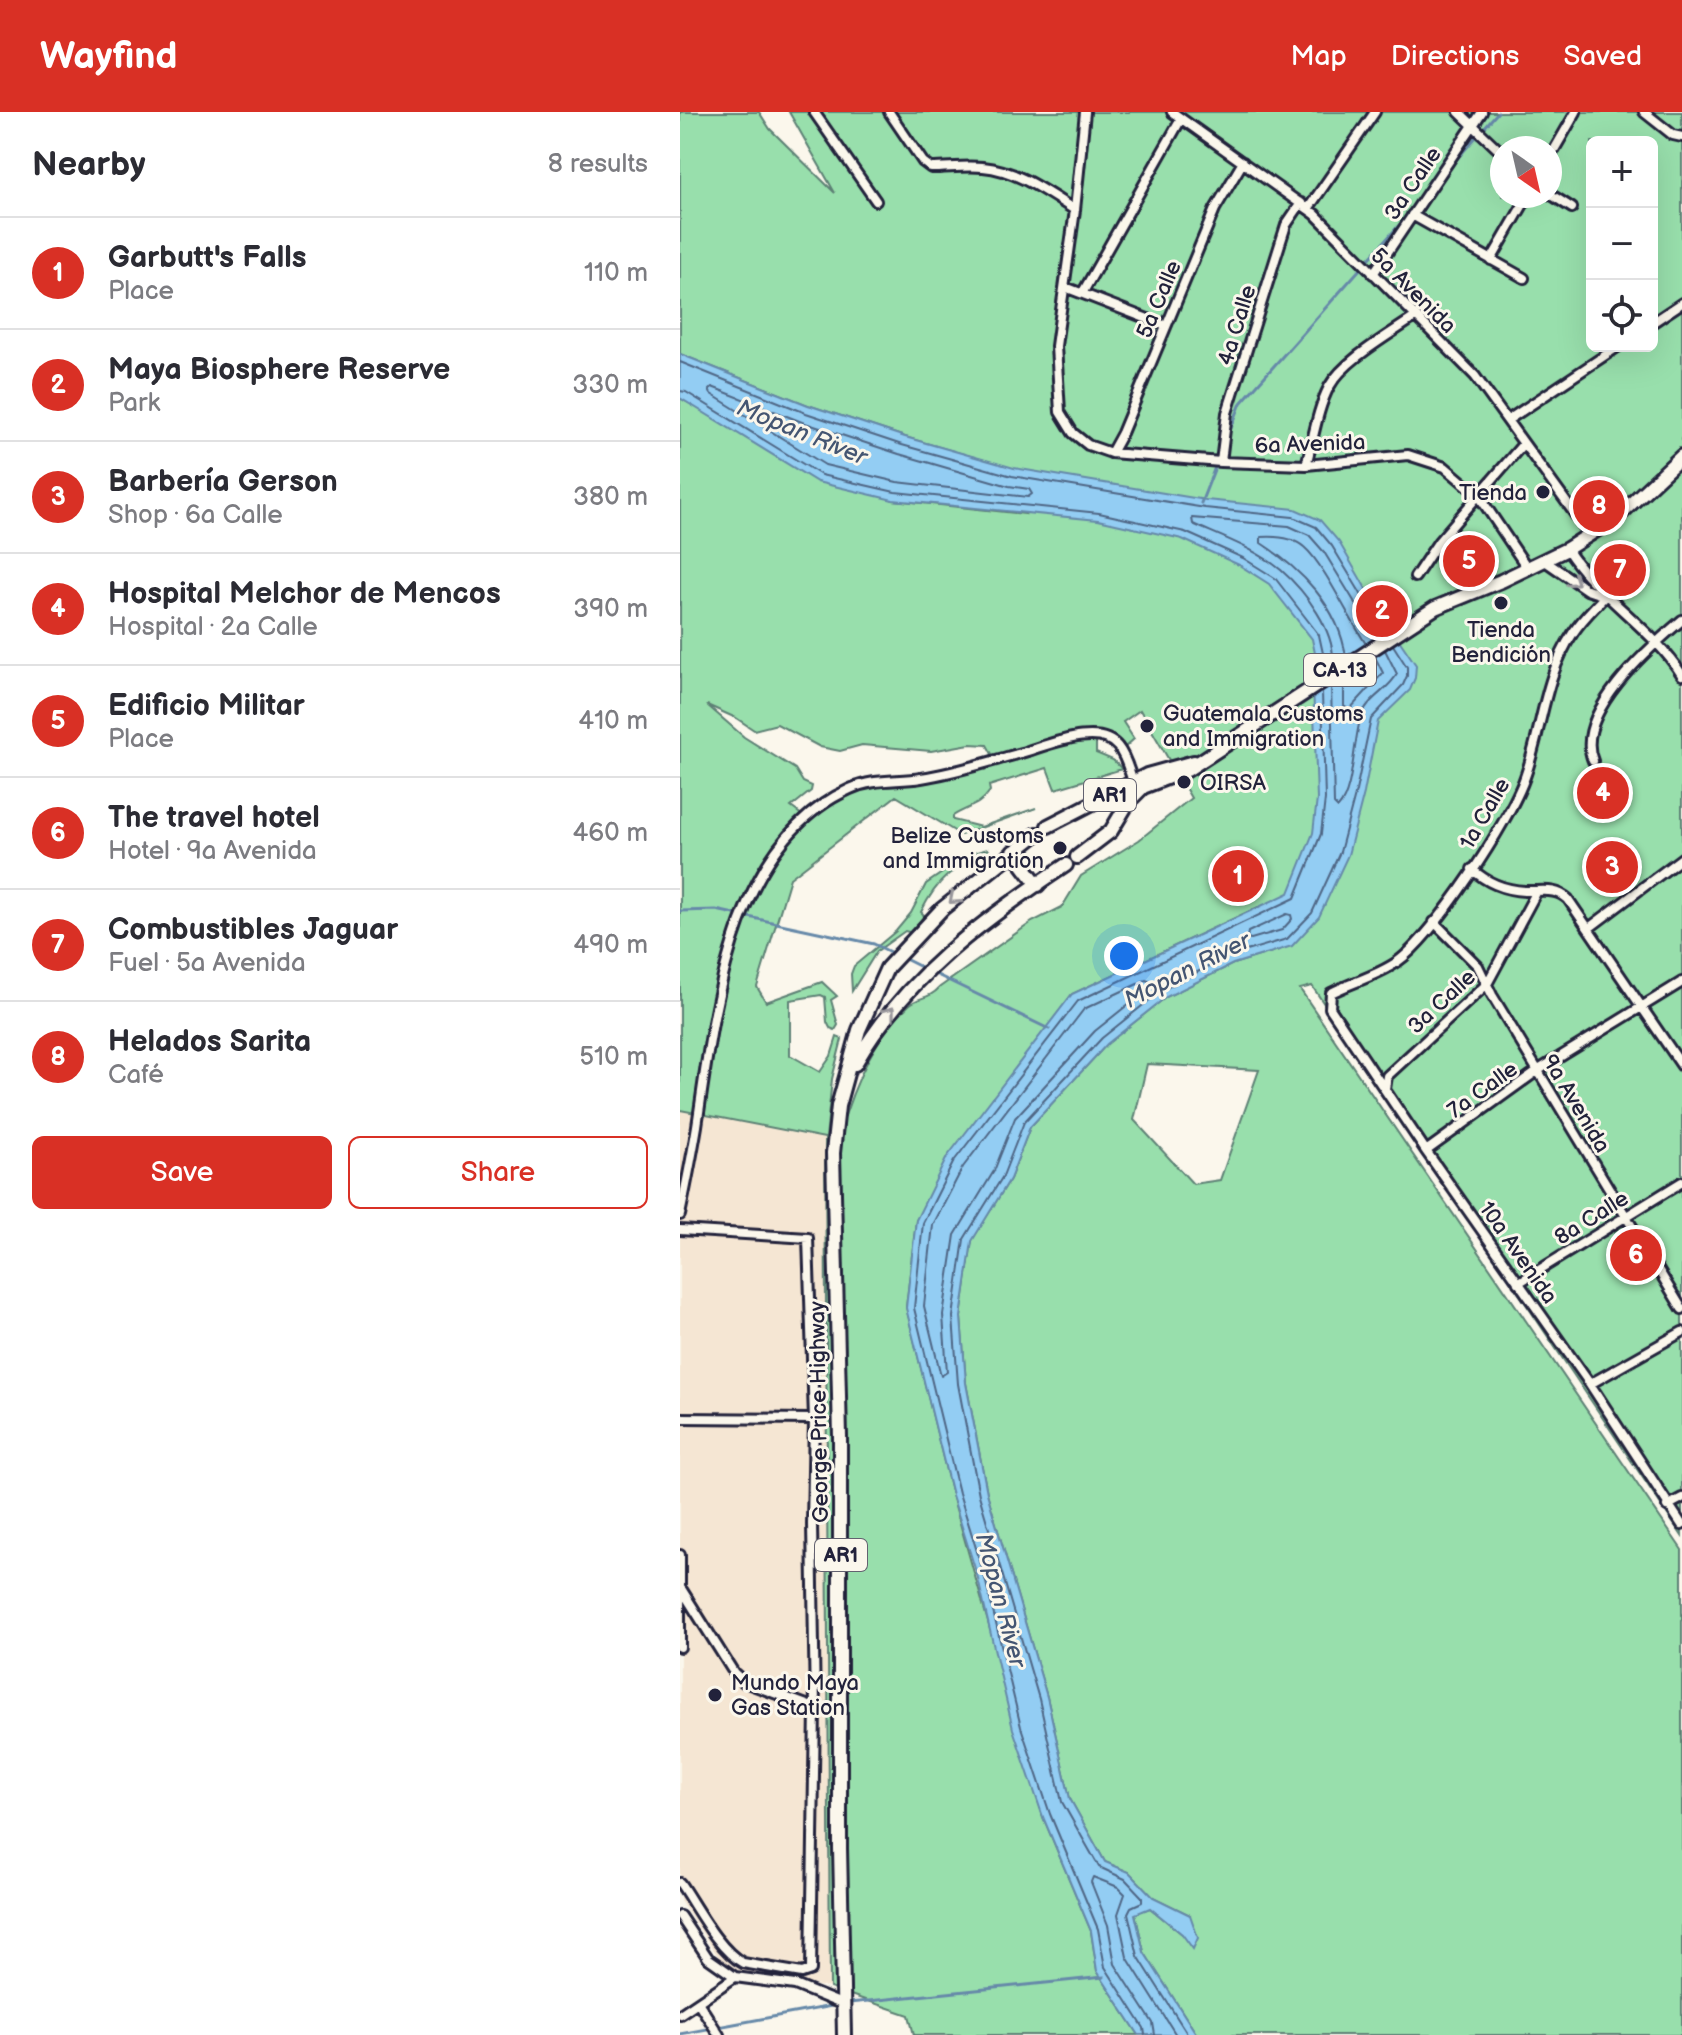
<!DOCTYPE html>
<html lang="en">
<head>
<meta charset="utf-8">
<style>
  :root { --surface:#fff; --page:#f7f7f7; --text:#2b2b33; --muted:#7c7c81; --line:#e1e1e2; --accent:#d93025 }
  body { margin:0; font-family:"Balsamiq Sans",sans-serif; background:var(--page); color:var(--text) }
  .controls { position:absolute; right:24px; top:24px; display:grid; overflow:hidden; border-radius:12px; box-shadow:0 8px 32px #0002 }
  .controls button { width:72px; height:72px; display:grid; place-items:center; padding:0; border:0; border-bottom:2px solid var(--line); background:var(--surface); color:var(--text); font:40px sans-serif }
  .compass { position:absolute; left:810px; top:24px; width:72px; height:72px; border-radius:50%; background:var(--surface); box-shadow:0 8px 32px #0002; rotate:146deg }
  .you { position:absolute; left:444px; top:844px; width:28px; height:28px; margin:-20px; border:6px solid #fff; border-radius:50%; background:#1a73e8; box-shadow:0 0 0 12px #1a73e833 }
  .badge { display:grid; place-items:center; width:52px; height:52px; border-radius:50%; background:var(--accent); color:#fff; font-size:26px; font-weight:700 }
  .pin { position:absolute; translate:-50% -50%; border:4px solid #fff; box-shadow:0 2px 8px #0006 }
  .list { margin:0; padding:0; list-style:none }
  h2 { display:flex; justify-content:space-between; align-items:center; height:104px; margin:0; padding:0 32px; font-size:34px }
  h2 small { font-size:26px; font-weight:400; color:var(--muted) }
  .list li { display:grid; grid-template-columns:52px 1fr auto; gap:24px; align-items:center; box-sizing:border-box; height:112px; padding:0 32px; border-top:2px solid var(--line) }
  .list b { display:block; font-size:30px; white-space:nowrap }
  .list p { margin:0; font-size:26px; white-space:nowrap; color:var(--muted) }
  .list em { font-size:26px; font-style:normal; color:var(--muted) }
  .actions { display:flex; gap:16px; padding:24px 32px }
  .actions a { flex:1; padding:18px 0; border:2px solid var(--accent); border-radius:12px; text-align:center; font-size:28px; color:var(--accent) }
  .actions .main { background:var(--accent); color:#fff }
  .icon { flex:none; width:44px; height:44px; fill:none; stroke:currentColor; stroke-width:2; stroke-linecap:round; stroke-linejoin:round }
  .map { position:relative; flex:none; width:1002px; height:1923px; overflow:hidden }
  header { display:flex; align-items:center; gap:48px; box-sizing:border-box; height:112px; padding:0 40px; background:var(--accent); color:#fff }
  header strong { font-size:38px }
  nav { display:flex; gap:44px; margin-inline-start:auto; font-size:28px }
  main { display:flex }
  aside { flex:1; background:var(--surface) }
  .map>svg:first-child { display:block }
</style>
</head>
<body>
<header>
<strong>Wayfind</strong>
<nav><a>Map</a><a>Directions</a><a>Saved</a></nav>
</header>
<main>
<aside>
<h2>Nearby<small>8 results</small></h2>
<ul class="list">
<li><span class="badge">1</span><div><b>Garbutt's Falls</b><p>Place</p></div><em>110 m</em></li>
<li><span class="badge">2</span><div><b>Maya Biosphere Reserve</b><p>Park</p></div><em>330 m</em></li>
<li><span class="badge">3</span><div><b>Barbería Gerson</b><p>Shop · 6a Calle</p></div><em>380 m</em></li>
<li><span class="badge">4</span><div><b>Hospital Melchor de Mencos</b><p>Hospital · 2a Calle</p></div><em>390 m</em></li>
<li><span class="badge">5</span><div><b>Edificio Militar</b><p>Place</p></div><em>410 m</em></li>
<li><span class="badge">6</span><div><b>The travel hotel</b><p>Hotel · 9a Avenida</p></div><em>460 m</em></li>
<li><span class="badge">7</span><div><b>Combustibles Jaguar</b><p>Fuel · 5a Avenida</p></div><em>490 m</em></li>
<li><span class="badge">8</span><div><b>Helados Sarita</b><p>Café</p></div><em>510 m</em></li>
</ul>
<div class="actions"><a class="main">Save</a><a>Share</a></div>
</aside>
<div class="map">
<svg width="1002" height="1923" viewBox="0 0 1002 1923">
  <rect width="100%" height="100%" fill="#fbf7ec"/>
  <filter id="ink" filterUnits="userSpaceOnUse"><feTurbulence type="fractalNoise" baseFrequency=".0125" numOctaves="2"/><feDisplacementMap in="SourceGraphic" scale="16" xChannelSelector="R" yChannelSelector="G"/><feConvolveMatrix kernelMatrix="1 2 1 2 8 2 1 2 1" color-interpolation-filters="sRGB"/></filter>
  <g filter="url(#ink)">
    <path fill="#f5e6d3" d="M0 998 145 1026 150 1876 47 1857 0 1789Z"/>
    <path fill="#98dfac" stroke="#5d8074" stroke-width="2" fill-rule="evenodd" d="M0 0H79L90 17 155 81 109 0H1002V1424L632 874 620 877 1002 1438V1923H517L464 1840 455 1801 470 1796 502 1822 510 1803 473 1785 449 1760 425 1750 390 1687 367 1585 307 1381 286 1271 281 1205 292 1128 330 1067 350 1015 427 932 486 885 553 852 605 836 578 795 392 882 342 949 236 1108 226 1195 272 1383 363 1705 411 1819 417 1859 459 1923H234L229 1903 150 1876 145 1026 0 998V286L38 307 213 388 345 402 315 351 225 325 128 293 0 242ZM912 30H972V234H912ZM822 36H870V84H822ZM27 593 56 606 74 618 97 612 140 635 160 639 182 633 251 639 290 632 307 633 312 642 308 651C283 662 258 669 230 671 185 674 161 669 130 709L111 695 131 679 132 674 123 670 115 657 64 625ZM460 598 511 686 459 728 401 764 382 795 352 810 260 875C248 888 240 884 229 893 193 925 172 978 159 1023L146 1026 152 967 162 927 157 925 151 944 140 960 110 943V888L141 883 145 885 147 910 150 916 155 918 158 913 151 888 157 884 142 870 86 890 77 875 110 766 216 684 281 723 356 696 301 715 273 708V704C287 695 300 694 310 679L309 674 367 656 375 677 442 657 433 648 416 641V623L445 635 454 627 443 610ZM467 952 579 958 540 1068 513 1072 454 1008Z
      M308 737 311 742C276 750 257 768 241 800L244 803 233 821 225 819 197 839 172 879 171 862 174 854 216 819 231 801 246 772 290 742Z"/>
    <path fill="#93cdf3" stroke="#6689a9" stroke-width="2" d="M0 242 128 293 225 325 334 356 526 388 615 397 640 408 659 430 696 494 736 553 735 566 730 578 698 609 684 681 668 743 639 805 612 834 553 852 486 885 427 932 350 1015 330 1067 292 1129 281 1205 286 1271 307 1381 367 1585 390 1687 425 1750 449 1760 473 1785 510 1803 518 1826 513 1837 502 1822 470 1796 455 1802 464 1840 517 1923H459L417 1859 411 1819 363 1705 333 1617 297 1463 272 1383 226 1196 236 1108 267 1045 392 882 609 781 633 721 637 687 633 569 636 546 632 527 589 472 559 453 502 427 418 408 213 388 137 370 0 286Z"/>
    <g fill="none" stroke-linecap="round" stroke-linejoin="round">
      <path stroke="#4f6685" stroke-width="2" d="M0 250 126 301 222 333 332 364 525 396 613 405 636 415 652 434 704 520
        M32 275 122 310 219 342 329 374 349 377 352 382 348 385 217 370 145 353 31 282 29 278Z
        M0 279 6 280 141 363 215 380 419 401 505 420 563 446 595 466 639 523 644 546 642 560
        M666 545C659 495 621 457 581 431V425C595 424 613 425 624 435 644 452 669 507 686 532
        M653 553C656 519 625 479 601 458 576 437 542 425 513 412L512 406 609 414 629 423 644 440 696 525
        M664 565V594L669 598 703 561 695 545
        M651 573 654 692 658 696C674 680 673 628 681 605 687 586 709 578 717 562L705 538
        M607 802 611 803 612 807 602 818 571 827 567 826 568 820Z
        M466 868 471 870 470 875 415 919 335 1006 314 1059 275 1123 263 1203 267 1260 261 1264 244 1194 253 1113 283 1055 404 897Z
        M465 1923 464 1916 425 1855 418 1817 370 1702 341 1615 304 1462 279 1381 234 1196 243 1111 274 1049 398 889 615 786 641 722 645 687 642 580
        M475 1923 473 1911 435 1852 428 1813 411 1770 413 1765 438 1775 445 1782 438 1802 447 1845 496 1923
        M508 1923 458 1844 448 1801 451 1795 462 1790V1785L445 1767 419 1755 382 1690 359 1587 299 1383 278 1272 273 1205 284 1127 323 1064 344 1010 422 926 482 878 549 844 607 827 632 801 660 740 676 679 691 607 723 573 727 564V555L713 533"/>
      <path stroke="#6689a9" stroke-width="3" d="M768 57 818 0
        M548 324 561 291 729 102
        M521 391 537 350
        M0 799 36 798 194 832 214 842
        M221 845 247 858
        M253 861 369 917
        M169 1891 424 1865
        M0 1922 157 1893"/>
      <g stroke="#22223b" stroke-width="14">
        <path id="minor" d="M134 0 196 89
          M209 0 243 50 251 56C268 56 286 53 303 55 337 58 366 80 395 98
          M405 0 395 98 376 234 380 300 393 321 408 333 431 341 541 350 626 353 728 343 765 355 799 384 848 457
          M492 0 635 102 795 264 910 423
          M779 0 822 41
          M964 0 993 23 1002 25
          M870 45 896 0
          M870 82 892 96
          M628 97 695 0
          M732 103 844 166
          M811 148 848 84
          M693 162 802 0
          M385 175 486 214
          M403 180 501 7
          M972 211 1002 191
          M828 308 939 234
          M431 341 442 321 535 97 563 50
          M541 350 547 301 606 113 621 91
          M626 353C633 329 637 298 649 275 664 248 709 223 735 205
          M887 437C918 486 971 514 1002 563
          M865 449 907 478 925 484
          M735 465 759 429 843 332
          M925 484C914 496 902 507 893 521 864 564 862 618 845 665 830 709 754 824 717 850 697 864 672 870 651 881L650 896 746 1039 910 1272 1002 1413
          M913 649C893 602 969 536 1002 508
          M792 757C807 771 825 778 845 779 861 780 875 775 888 787L1002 954
          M754 810 798 854 812 883 1002 1197
          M909 816 1002 746
          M705 977 707 964 807 872 857 779
          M746 1039 857 959 1002 870
          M0 1103C6 1074 12 1044 17 1014 34 900 50 731 170 677 194 666 217 670 241 666 275 661 308 650 341 641 366 634 419 610 438 635 447 646 449 661 455 674
          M0 1118 128 1126 134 1307 132 1412 135 1596 131 1858 122 1861 63 1851C38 1838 16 1794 0 1771
          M838 1171 1002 1070
          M910 1272 1002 1220
          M0 1306 134 1307
          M987 1394 1002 1386
          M0 1443V1535
          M2 1478 54 1561 64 1570 135 1596
          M0 1804 28 1846 55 1865
          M18 1890 39 1923
          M0 1902 55 1865 115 1873 164 1893"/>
      </g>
      <g stroke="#22223b" stroke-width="18">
        <path id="highway" d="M368 714 467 663 514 650
          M333 740 358 773
          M397 745 431 719 449 689 463 675 507 658 755 496 821 469 887 437 937 405 1002 344
          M175 952C224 866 304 807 386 753
          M164 1923 160 1736V1324L153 1041 158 994 179 918 207 856 262 797 357 722"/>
      </g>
      <use href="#minor" stroke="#fbf7ec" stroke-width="8"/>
      <use href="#highway" stroke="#fbf7ec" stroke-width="12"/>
    </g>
    <defs><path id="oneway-chevron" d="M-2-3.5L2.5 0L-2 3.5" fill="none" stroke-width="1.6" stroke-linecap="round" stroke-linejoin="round" transform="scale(2)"/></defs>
    <g stroke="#99979c">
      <use href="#oneway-chevron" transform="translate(894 469) rotate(34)"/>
      <use href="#oneway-chevron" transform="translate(274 787) rotate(139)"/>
      <use href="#oneway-chevron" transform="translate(210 900) rotate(-52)"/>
    </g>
  </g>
  <g fill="#22223b" stroke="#fbf7ec" stroke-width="3">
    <circle cx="863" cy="380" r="8"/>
    <circle cx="821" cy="491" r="8"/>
    <circle cx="467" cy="614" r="8"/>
    <circle cx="504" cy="670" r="8"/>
    <circle cx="380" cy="736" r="8"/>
    <circle cx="35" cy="1583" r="8"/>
  </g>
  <g text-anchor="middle" stroke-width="6" stroke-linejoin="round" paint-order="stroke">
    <g fill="#fbf7ec" stroke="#636270" stroke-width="2">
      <rect x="624" y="542" width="72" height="32" rx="6"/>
      <rect x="404" y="667" width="52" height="32" rx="6"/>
      <rect x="135" y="1427" width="52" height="32" rx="6"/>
    </g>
    <g font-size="20" font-weight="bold" fill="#22223b">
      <text x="660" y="565">CA-13</text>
      <text x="430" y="690">AR1</text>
      <text x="161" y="1450">AR1</text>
    </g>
    <g font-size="22" fill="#22223b" stroke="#fbf7ec">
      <text transform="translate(732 71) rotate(-56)" y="8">3a Calle</text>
      <text transform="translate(734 178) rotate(45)" y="8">5a Avenida</text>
      <text transform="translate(478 187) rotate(-67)" y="8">5a Calle</text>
      <text transform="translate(556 213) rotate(-73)" y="8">4a Calle</text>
      <text transform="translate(630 331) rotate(-2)" y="8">6a Avenida</text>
      <text transform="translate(804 701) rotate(-60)" y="8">1a Calle</text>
      <text transform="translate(761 889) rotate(-43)" y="8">3a Calle</text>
      <text transform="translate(802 977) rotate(-36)" y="8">7a Calle</text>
      <text transform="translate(897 991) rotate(59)" y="8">9a Avenida</text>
      <text transform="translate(911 1105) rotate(-32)" y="8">8a Calle</text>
      <text transform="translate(839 1140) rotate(55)" y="8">10a Avenida</text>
      <text transform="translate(138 1300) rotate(-91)" y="8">George Price Highway</text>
    </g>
    <g font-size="22" fill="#22223b" stroke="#fbf7ec" text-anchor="start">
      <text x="847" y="388" text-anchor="end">Tienda</text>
      <text x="821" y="525" text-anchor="middle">Tienda<tspan x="821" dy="25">Bendición</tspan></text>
      <text x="483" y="609">Guatemala Customs<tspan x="483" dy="25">and Immigration</tspan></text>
      <text x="520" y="678">OIRSA</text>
      <text x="364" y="731" text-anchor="end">Belize Customs<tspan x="364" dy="25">and Immigration</tspan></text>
      <text x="51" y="1578">Mundo Maya<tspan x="51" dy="25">Gas Station</tspan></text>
    </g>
    <g font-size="24" font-style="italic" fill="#445572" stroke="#fbf7ec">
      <text transform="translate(122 320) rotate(22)" y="8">Mopan River</text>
      <text transform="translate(507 858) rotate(-27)" y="8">Mopan River</text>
      <text transform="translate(321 1488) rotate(75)" y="8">Mopan River</text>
    </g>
  </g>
</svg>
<div class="controls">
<button>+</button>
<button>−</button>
<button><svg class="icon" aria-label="locate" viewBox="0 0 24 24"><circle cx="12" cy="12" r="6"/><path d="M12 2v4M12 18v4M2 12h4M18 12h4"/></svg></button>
</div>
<svg class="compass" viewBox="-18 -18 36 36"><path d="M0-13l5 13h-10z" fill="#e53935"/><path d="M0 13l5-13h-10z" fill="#7c7c81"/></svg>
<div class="you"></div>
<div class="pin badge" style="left:558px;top:764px">1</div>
<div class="pin badge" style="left:702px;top:499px">2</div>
<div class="pin badge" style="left:932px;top:755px">3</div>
<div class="pin badge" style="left:923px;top:681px">4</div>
<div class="pin badge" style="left:789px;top:449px">5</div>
<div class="pin badge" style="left:956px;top:1143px">6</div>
<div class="pin badge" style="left:940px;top:458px">7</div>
<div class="pin badge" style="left:919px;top:394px">8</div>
</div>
</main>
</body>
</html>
